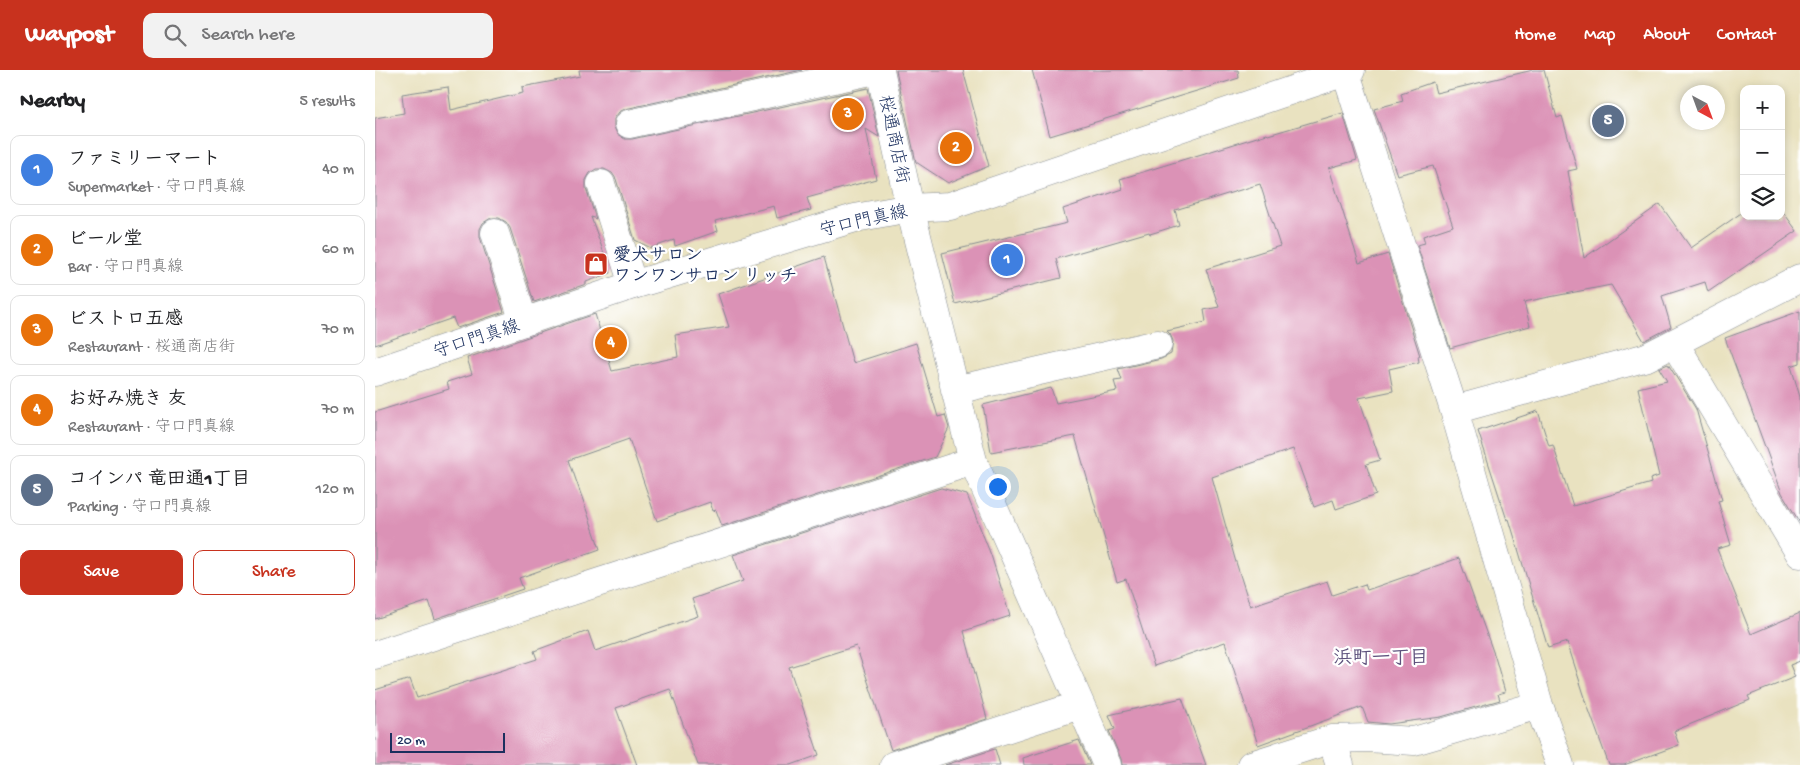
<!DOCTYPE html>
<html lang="en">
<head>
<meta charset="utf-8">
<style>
  :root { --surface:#fff; --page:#f2f2f2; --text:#202124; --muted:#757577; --line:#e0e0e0; --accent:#c8321e }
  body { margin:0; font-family:"Gochi Hand","Klee One",sans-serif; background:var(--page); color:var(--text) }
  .controls { position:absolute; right:15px; top:15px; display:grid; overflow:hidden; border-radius:10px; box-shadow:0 2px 8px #0003 }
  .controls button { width:45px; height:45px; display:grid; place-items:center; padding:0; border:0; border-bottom:1px solid var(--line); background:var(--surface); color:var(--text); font:25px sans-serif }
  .compass { position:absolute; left:1305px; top:15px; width:45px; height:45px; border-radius:50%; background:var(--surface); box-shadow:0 2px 8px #0003; rotate:139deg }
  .scale { position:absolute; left:15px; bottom:12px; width:115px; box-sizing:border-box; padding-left:5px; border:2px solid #1b2f5e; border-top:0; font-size:14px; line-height:18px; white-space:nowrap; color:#1b2f5e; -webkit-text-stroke:4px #fff; paint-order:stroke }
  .you { position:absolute; left:622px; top:416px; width:18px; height:18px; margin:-12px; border:4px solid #fff; border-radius:50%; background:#1a73e8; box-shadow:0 0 0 8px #1a73e833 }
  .badge { display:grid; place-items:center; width:32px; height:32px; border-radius:50%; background:var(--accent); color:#fff; font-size:16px; font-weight:700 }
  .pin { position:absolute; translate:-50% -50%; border:2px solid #fff; box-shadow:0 1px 5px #0006 }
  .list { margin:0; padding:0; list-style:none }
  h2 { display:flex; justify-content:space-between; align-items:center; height:65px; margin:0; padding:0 20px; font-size:21px }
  h2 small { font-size:16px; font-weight:400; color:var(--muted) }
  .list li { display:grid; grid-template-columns:32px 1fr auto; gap:15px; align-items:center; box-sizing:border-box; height:70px; margin:0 10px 10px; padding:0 10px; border:1px solid var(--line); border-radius:10px }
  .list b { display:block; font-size:19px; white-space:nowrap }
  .list p { margin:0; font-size:16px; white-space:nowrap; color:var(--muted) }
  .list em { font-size:16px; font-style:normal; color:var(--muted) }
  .actions { display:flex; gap:10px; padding:15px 20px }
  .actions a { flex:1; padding:11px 0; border:1px solid var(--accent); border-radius:10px; text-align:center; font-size:18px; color:var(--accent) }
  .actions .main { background:var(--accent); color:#fff }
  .icon { flex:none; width:28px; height:28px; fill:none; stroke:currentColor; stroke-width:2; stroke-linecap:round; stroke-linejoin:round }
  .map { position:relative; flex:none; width:1425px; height:695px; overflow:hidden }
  header { display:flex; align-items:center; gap:30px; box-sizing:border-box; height:70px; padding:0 25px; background:var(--accent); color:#fff }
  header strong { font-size:24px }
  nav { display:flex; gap:28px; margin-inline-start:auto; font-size:18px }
  .search { width:350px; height:45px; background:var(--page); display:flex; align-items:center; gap:12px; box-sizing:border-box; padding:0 18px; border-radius:10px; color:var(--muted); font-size:19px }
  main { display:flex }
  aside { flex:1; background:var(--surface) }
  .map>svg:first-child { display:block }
</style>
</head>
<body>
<header>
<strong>Waypost</strong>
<div class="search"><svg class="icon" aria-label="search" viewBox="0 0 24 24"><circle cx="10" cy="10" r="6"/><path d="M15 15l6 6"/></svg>Search here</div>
<nav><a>Home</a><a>Map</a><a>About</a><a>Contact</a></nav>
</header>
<main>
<aside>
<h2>Nearby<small>5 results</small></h2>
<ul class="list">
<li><span class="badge" style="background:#3f7fe0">1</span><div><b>ファミリーマート</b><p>Supermarket · 守口門真線</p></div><em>40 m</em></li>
<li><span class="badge" style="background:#e8710a">2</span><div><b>ビール堂</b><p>Bar · 守口門真線</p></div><em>60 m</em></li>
<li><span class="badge" style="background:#e8710a">3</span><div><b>ビストロ五感</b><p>Restaurant · 桜通商店街</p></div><em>70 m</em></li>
<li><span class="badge" style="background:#e8710a">4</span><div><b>お好み焼き 友</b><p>Restaurant · 守口門真線</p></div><em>70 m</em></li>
<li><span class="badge" style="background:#5c6f8a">5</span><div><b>コインパ 竜田通1丁目</b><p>Parking · 守口門真線</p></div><em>120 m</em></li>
</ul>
<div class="actions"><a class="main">Save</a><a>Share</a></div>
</aside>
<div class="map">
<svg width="1425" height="695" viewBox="0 0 1425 695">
  <rect width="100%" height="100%" fill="#fff"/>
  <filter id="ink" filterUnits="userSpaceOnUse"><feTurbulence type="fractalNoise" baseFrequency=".02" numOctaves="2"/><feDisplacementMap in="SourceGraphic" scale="10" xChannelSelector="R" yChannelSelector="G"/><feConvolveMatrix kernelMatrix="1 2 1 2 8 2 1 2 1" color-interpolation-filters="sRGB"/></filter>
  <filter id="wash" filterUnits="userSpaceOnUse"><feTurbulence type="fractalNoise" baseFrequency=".0096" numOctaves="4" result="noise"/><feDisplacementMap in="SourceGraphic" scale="20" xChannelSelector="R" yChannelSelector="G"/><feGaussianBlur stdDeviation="1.12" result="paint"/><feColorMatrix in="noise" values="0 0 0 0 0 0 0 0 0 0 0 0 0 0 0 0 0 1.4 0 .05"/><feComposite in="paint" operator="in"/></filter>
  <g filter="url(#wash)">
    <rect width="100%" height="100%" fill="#e9e2c0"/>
    <g id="blocks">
      <path fill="#db92b6" d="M204 0H427L250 39 244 42 239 49V57L242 64 250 69H257L493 18 504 67 491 59 501 109 432 128 436 140 402 148 399 136 340 151 343 161 300 176 299 170 276 178 260 170 241 109 237 103 229 99H221L215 103 211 110V118L221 149 216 147 236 203 211 212V214L159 232 135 158 131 152 124 148H116L108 153 105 159V167L129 242 82 258 78 248 0 275V48L29 43 27 24 73 17 76 40 148 23 147 17 205 6Z
        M521 0H588L614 96 573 113 541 92Z
        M657 0H863L864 8 675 66Z
        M1158 0H1169L1182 48 1187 46 1202 99 1193 101 1209 188 1285 134 1316 178 1369 141V146H1406V139L1422 161 1333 222 1330 212 1287 226 1296 257 1269 271 1236 215 1149 232 1155 256 1075 278 1042 175 1050 173 1048 166 1078 156 1058 96 1022 105 999 39 1028 31 1026 23 1058 12 1061 23Z
        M968 43 982 90 954 98 984 193 1013 184 1045 286H1043L1044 292 1014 299 1018 321 984 328 1005 390 991 394 1001 425 961 439 958 430 939 437 918 379 837 407 860 489 875 536 952 511 957 525 990 514 992 520 1084 488 1120 587 1130 622 1123 624 1125 630 1066 647 1014 654 993 652 987 637 883 675 850 572 779 596 751 509 742 512 700 366 616 382 608 335 676 318 681 333 742 321 739 311 747 310 743 299 786 289 796 284 798 271 795 264 792 261 831 252 829 240 844 237 831 199 905 176 885 114 800 140 804 155 775 164 774 162 681 189 686 208 580 234 567 183 692 153 688 139 748 119 745 109 892 64 893 65Z
        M449 187 478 293 541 273 563 347 570 345 574 358 560 387 347 456 341 440 338 441 335 432 282 451 254 369 194 390 225 479 144 508 148 519 60 549 54 531 0 549V342L74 319 72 312 97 304 92 288 220 244 237 301 303 287 300 265 354 257 343 224Z
        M1425 241V293L1416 296 1425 327V453L1407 423 1350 268Z
        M1293 294 1321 339 1347 430 1343 431 1356 475 1342 479 1376 564 1425 543V591L1415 595 1420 607 1373 626 1375 630 1299 661 1304 675 1249 695H1234L1214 640 1192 572 1173 578 1134 449 1132 450 1103 361 1163 341 1174 376 1178 375 1198 436 1276 413 1275 409 1284 406 1263 318 1292 311 1284 298Z
        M566 418 592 425 616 485 635 546 589 561 612 649 516 680 481 576 414 597 444 685 416 695H323L295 619 241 638 262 695H0V620L35 609 42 628 162 589 159 581 213 561 220 581 323 546 317 529 368 511 358 485Z
        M807 628 831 695H747L746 689 734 661 740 659 734 645Z
        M704 670 715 695H649L648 688Z
        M620 679 625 695H570Z"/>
    </g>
  </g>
  <g filter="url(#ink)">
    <use href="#blocks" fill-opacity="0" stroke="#82888f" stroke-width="1"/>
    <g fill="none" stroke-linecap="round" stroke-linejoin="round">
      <g stroke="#82888f" stroke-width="29">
        <path id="minor" d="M505 0 535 138 598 391 732 695
          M970 0 1079 340 1164 635 1185 695
          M254 54 500 0
          M226 114 258 215
          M120 163 149 252
          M1300 274 1425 484
          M580 320 783 274
          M1079 340 1272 287 1425 208
          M0 585 598 391
          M957 669 965 695
          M519 695 705 635
          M876 695 957 669 992 668 1039 671 1164 635"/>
      </g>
      <g stroke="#82888f" stroke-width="29">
        <path id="secondary" d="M0 302 258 215 480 148 535 138 575 136 976 0"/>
      </g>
      <use href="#minor" stroke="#fff" stroke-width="28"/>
      <use href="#secondary" stroke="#fff" stroke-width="28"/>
    </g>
  </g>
  <defs>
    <g id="shop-square" transform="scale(1.25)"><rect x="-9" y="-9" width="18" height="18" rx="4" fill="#c8321e" stroke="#fff"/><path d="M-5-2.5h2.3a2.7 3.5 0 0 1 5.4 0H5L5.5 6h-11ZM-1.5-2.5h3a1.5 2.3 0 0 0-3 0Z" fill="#fff"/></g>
  </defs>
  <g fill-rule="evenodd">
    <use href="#shop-square" x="221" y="194"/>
  </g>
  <g text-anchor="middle" stroke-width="4.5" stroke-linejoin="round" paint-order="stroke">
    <g font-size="18" fill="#1b2f5e" stroke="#fff">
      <text transform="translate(520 69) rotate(78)" y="6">桜通商店街</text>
      <text transform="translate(488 150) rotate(-13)" y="6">守口門真線</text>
      <text transform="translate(101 268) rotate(-18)" y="6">守口門真線</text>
    </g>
    <g font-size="18" font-weight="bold" fill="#1b2f5e" stroke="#fff" text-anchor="start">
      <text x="238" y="190">愛犬サロン<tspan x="238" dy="21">ワンワンサロン リッチ</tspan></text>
    </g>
    <g font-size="19" font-weight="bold" fill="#5e527d" stroke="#fff">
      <text x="1006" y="593">浜町一丁目</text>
    </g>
  </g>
</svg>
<div class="controls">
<button>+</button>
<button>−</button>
<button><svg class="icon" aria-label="layers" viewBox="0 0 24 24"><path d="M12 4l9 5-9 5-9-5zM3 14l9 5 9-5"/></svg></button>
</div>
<svg class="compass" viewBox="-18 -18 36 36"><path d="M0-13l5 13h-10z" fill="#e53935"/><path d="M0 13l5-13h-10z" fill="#757577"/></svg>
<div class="scale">20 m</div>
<div class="you"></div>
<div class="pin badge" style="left:632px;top:190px;background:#3f7fe0">1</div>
<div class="pin badge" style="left:581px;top:78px;background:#e8710a">2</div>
<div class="pin badge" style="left:473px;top:44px;background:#e8710a">3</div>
<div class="pin badge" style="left:236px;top:273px;background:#e8710a">4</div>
<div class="pin badge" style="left:1233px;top:51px;background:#5c6f8a">5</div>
</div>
</main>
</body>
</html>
